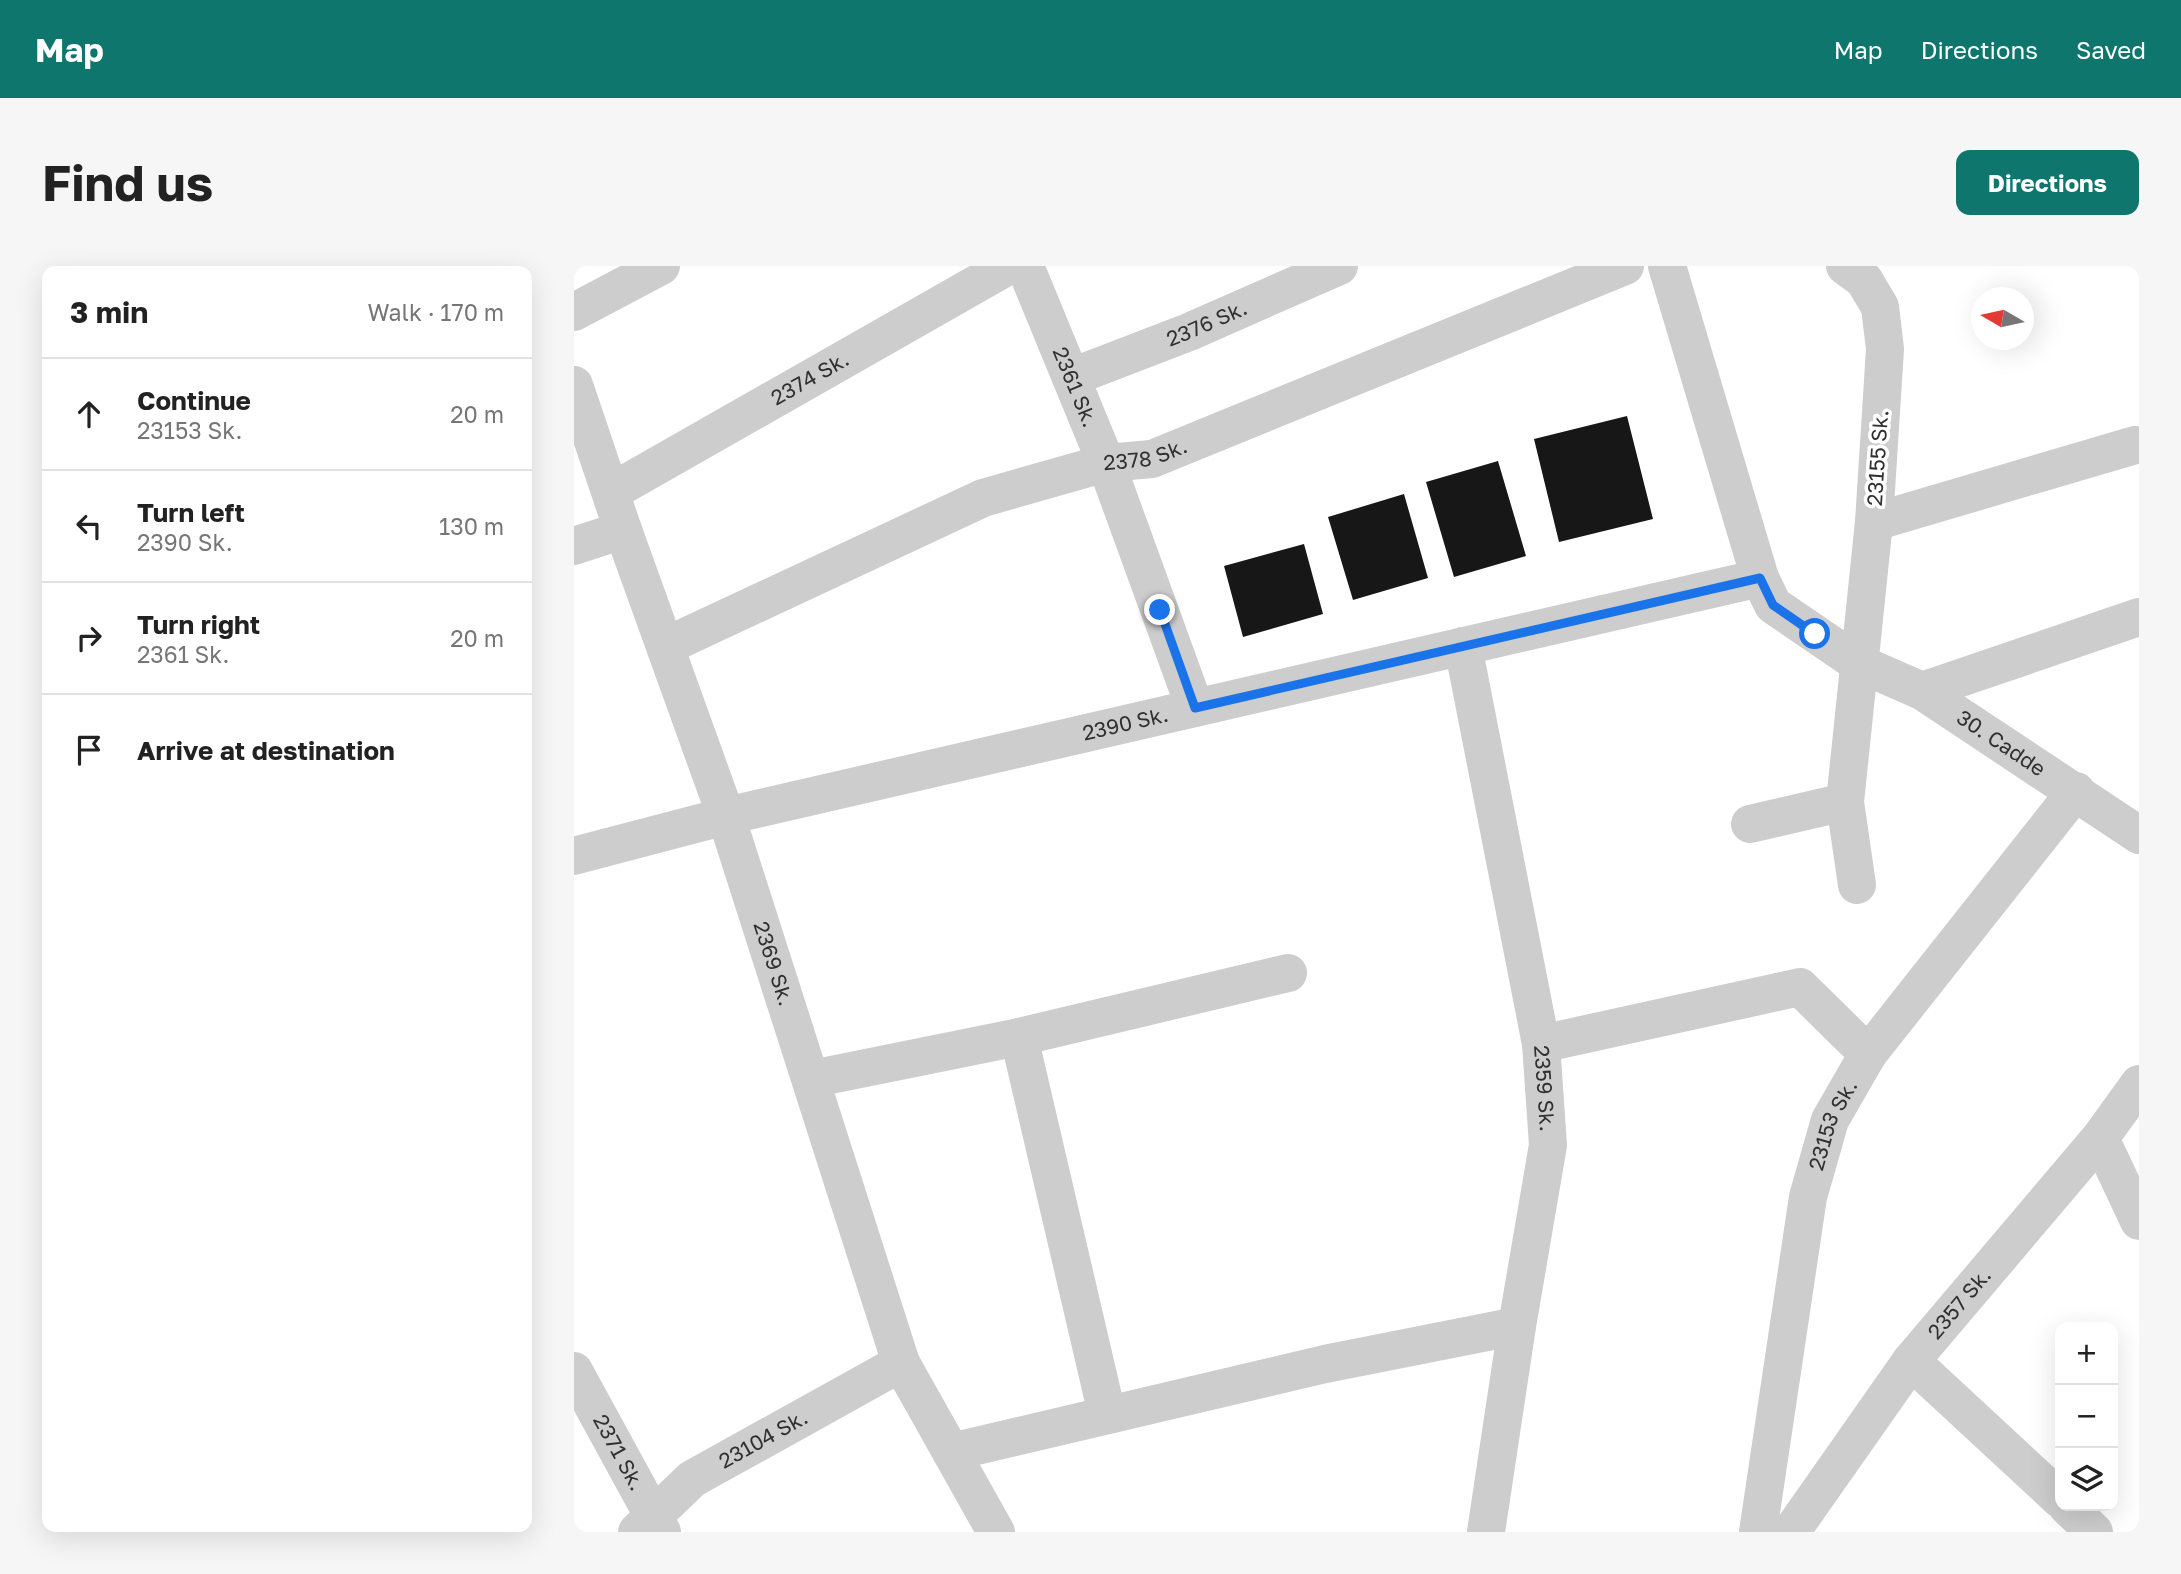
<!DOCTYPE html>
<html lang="en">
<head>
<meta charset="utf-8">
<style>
  :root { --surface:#fff; --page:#f6f6f6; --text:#222; --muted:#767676; --line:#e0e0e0; --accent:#0f766e }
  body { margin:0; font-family:"Golos Text",sans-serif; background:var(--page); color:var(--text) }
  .controls { position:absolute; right:21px; bottom:21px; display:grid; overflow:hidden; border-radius:14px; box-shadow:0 7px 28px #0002 }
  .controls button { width:63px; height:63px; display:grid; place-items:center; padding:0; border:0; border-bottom:2px solid var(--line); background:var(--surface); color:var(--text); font:35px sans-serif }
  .compass { position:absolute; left:1397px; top:21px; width:63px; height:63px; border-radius:50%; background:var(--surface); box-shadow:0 7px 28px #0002; rotate:279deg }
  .stop { position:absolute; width:21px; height:21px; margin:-16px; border:5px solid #1a73e8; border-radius:50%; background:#fff }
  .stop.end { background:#1a73e8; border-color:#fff; box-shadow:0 2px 7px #0008 }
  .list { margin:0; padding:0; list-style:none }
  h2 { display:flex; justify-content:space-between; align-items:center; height:91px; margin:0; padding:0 28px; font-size:30px }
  h2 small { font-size:23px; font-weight:400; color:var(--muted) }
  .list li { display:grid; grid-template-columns:46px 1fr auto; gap:21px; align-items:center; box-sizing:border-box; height:112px; padding:0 28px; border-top:2px solid var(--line) }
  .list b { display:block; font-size:26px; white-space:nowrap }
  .list p { margin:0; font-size:23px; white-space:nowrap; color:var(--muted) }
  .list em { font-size:23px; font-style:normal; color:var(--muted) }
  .icon { flex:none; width:38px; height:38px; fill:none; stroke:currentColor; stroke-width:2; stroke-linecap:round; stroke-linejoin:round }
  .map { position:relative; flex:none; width:1565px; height:1266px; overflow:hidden; border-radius:14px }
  header { display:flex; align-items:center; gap:42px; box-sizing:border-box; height:98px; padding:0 35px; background:var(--accent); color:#fff }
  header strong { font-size:33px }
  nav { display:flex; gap:38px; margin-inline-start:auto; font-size:24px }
  .intro { display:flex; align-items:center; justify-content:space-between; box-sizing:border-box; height:168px; padding:0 42px }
  h1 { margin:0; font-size:49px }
  .button { padding:18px 32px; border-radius:14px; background:var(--accent); color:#fff; font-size:24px; font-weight:700 }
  main { display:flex; gap:42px; padding:0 42px }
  aside { flex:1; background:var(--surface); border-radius:14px; box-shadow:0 7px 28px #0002 }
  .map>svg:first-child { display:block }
</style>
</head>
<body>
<header>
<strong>Map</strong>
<nav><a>Map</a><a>Directions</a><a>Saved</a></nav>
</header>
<div class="intro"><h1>Find us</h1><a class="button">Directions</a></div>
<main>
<aside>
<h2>3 min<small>Walk · 170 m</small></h2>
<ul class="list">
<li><svg class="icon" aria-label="ahead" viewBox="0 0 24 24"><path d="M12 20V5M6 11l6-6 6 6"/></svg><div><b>Continue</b><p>23153 Sk.</p></div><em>20 m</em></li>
<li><svg class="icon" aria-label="left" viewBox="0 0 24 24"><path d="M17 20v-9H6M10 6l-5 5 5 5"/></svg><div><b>Turn left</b><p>2390 Sk.</p></div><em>130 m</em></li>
<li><svg class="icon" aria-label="right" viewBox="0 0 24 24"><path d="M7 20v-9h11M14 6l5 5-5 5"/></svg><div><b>Turn right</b><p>2361 Sk.</p></div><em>20 m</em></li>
<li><svg class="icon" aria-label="arrive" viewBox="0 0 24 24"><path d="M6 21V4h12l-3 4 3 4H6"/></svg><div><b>Arrive at destination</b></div></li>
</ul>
</aside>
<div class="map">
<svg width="1565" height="1266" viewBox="0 0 1565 1266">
  <rect width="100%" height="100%" fill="#fff"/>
  <path fill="#171717" d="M1053 150 1079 253 985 276 960 173Z
    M924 195 952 290 880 311 852 216Z
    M830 228 854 312 779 334 754 251Z
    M730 278 749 348 669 371 650 300Z"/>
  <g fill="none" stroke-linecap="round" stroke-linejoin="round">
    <g stroke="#cdcdcd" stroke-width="38">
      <path id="s1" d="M451 0 532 197 621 442"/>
      <path id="s2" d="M1093 0 1186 312 1199 339 1284 397 1348 425 1565 569"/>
      <path d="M1271 0 1290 14 1306 41 1311 83 1300 256 1271 536 1283 619"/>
      <path d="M0 46 87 0"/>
      <path id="s3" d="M498 111 615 66 765 0"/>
      <path id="s4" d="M0 119 49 264 152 550 327 1097 422 1266"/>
      <path id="s5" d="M37 226 434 0"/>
      <path d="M1300 256 1561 179"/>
      <path d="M0 280 49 264"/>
      <path id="s6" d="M92 380 409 232 532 197 578 193 1051 0"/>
      <path id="s7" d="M889 380 967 778 974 879 943 1060 912 1266"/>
      <path d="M1348 425 1565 351"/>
      <path d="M1176 558 1271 536"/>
      <path id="s8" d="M0 590 152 550 1186 312"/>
      <path d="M445 771 533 1148"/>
      <path d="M967 778 1226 721 1294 788"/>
      <path d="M237 813 445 771 714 707"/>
      <path d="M1526 872 1565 955"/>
      <path d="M1337 1095 1486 1233"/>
      <path id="s9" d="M0 1105 88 1266"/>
      <path d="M377 1186 751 1098 943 1060"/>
      <path d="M1493 1240 1520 1266"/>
      <path id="s10" d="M63 1266 118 1213 327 1097"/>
      <path id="s11" d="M1184 1266 1234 931 1256 854 1294 788 1502 525"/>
      <path id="s12" d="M1217 1266 1337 1095 1526 872 1565 818"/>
    </g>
  </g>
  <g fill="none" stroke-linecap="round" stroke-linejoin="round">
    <path stroke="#1a73e8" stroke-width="9" d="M586 344 621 442 1186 312 1199 339 1241 368"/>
  </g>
  <g text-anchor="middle" stroke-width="7" stroke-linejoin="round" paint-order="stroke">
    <g font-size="21" fill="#303030" stroke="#fff">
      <text dy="7" stroke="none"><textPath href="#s3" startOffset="145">2376 Sk.</textPath></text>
      <text dy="7" stroke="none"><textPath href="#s5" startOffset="229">2374 Sk.</textPath></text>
      <text dy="7" stroke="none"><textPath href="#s1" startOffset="131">2361 Sk.</textPath></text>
      <text dy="7" stroke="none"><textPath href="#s6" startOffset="518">2378 Sk.</textPath></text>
      <text transform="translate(1304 192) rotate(-86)" y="7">23155 Sk.</text>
      <text dy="7" stroke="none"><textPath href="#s8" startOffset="567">2390 Sk.</textPath></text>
      <text dy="7" stroke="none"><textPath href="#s2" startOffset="623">30. Cadde</textPath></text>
      <text dy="7" stroke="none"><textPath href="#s4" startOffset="612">2369 Sk.</textPath></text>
      <text dy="7" stroke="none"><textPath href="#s7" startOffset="450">2359 Sk.</textPath></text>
      <text dy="7" stroke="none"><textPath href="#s11" startOffset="415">23153 Sk.</textPath></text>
      <text dy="7" stroke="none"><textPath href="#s12" startOffset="284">2357 Sk.</textPath></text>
      <text dy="7" stroke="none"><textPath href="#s10" startOffset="158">23104 Sk.</textPath></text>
      <text dy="7" stroke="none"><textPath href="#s9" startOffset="93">2371 Sk.</textPath></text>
    </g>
  </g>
</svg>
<div class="controls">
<button>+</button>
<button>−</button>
<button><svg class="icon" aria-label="layers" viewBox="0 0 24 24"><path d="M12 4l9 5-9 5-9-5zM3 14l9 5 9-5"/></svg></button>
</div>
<svg class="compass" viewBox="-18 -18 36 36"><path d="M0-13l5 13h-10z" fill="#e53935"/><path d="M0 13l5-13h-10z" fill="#767676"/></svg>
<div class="stop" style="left:1241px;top:368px"></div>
<div class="stop end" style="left:586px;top:344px"></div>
</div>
</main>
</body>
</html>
